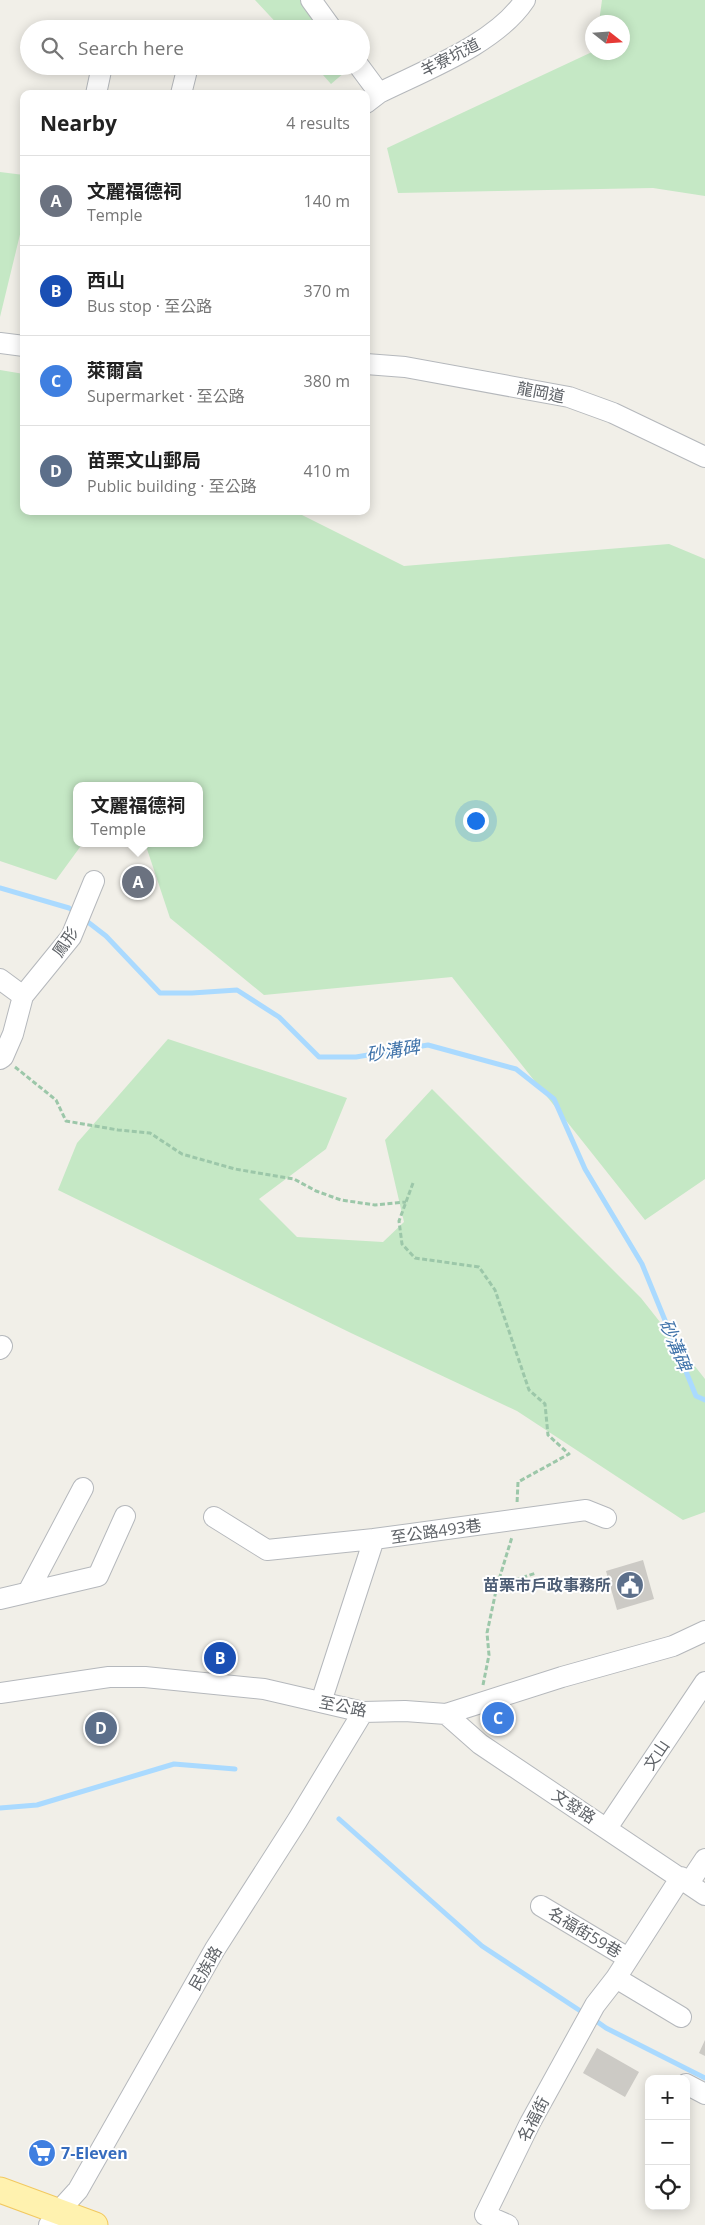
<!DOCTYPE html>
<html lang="en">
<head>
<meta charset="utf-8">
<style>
  :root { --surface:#fff; --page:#f2f2f2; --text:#222; --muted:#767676; --line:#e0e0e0; --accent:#2563eb }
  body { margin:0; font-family:"Open Sans","Noto Sans TC",sans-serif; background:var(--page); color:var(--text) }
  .controls { position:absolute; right:15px; bottom:15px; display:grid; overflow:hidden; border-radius:10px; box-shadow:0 2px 12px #0003 }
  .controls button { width:45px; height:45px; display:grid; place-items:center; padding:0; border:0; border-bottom:1px solid var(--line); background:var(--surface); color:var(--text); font:25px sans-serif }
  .compass { position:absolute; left:585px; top:15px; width:45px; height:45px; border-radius:50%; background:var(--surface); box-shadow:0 2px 12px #0003; rotate:107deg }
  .you { position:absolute; left:475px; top:820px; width:18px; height:18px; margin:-12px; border:4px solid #fff; border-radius:50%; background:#1a73e8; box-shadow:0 0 0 8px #1a73e833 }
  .badge { display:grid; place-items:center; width:32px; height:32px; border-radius:50%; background:var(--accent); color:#fff; font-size:16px; font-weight:700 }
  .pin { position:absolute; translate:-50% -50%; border:2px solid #fff; box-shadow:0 1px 5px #0006 }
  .popup { position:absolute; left:73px; top:782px; width:130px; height:65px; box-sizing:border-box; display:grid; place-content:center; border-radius:10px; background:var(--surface); filter:drop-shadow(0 1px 4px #0005); font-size:16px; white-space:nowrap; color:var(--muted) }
  .popup b { font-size:19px; color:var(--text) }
  .popup::after { content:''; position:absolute; left:50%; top:100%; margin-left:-10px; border:10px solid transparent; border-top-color:var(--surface) }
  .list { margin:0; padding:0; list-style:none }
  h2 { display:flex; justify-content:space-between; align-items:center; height:65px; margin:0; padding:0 20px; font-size:21px }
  h2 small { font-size:16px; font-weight:400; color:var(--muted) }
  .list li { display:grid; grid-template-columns:32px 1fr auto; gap:15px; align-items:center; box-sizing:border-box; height:90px; padding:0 20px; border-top:1px solid var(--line) }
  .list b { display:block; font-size:19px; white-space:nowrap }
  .list p { margin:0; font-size:16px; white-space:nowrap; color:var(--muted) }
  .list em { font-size:16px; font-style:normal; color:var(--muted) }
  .icon { flex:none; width:28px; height:28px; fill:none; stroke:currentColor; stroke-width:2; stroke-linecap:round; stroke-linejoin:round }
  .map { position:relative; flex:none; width:705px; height:2225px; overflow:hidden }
  .search { position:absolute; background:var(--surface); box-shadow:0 2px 12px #0003; left:20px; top:20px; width:350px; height:55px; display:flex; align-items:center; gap:12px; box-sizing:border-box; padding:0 18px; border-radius:28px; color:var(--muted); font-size:19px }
  .panel { position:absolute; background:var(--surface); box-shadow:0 2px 12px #0003; left:20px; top:90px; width:350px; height:425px; border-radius:10px }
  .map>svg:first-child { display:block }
</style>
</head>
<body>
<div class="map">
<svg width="705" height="2225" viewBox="0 0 705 2225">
  <rect width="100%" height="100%" fill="#f1efe8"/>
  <path fill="#c5e8c5" d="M255 0H313L333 29H282Z
    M602 0H705V196L653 188 398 193 387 148 592 52H622V22H599Z
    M315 66H352L331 84Z
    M0 172 24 175V218L0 317Z
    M0 370 24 374V511H294L404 566 669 544 705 559V1179L645 1220 452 977 264 995 170 918 145 843H199V786H77V843H83L56 880 0 861Z
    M168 1039 347 1098 326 1149 259 1199 297 1237 383 1242 404 1222 385 1140 432 1089 641 1298 705 1379V1512L683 1520 517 1411 351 1333 58 1190 77 1143Z"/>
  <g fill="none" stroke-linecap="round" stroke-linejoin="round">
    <path stroke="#aadaff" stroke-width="5" d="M0 888 69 908 75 912
      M84 919 106 936 160 993H192L237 990 279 1017 319 1057H356L428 1045 516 1069 554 1099 585 1169 642 1264 696 1396 705 1400
      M0 1808 37 1805 174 1764 235 1769
      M339 1819 482 1946 585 2014
      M592 2018 606 2028 705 2078"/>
  </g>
  <path fill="#cccac5" d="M643 1560 654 1599 617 1610 606 1571Z
    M705 2040V2056L699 2053Z
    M597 2048 639 2072 625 2097 583 2073Z"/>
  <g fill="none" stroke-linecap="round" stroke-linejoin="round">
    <g stroke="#b5b8bc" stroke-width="22">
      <path id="minor" d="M311 0 332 29
        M359 66 379 93
        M96 94 102 66
        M181 94 186 74
        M366 103 379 93C425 70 496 44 525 0
        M0 343 24 346
        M366 364 405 367 569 397 613 413 705 457
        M0 979 23 996
        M0 1059 3 1057 13 1034 23 996 71 937 94 881
        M0 1349 2 1346
        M214 1517 267 1550 374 1539
        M28 1592 83 1488
        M0 1599 98 1576 125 1516
        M0 1693 109 1677H145L264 1689 363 1712 405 1711 446 1714 562 1677 673 1646 705 1631
        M321 1702 374 1539 586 1510 606 1518
        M446 1714 480 1744 705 1895
        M607 1828 705 1682
        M689 1883 705 1859
        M541 1906 628 1958
        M616 1978 681 2017
        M686 2084 705 2094
        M49 2225 59 2211 78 2190 215 1949 297 1821 363 1712
        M508 2225 485 2215 530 2123 595 2005 616 1978 681 1877"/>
    </g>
    <g stroke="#f2c960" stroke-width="27">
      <path id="major" d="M0 2190 95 2225"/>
    </g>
    <path stroke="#9cc7a9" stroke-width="3" stroke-dasharray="5 2.5" stroke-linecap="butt" d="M15 1067 56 1100 66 1121 118 1130 150 1133 182 1154 235 1169 294 1179 316 1191 341 1200 375 1205 406 1202
      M413 1183 399 1221 402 1244 415 1258 479 1267 495 1290 529 1390 545 1404 548 1435 569 1454 518 1482 517 1504
      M497 1586 512 1537
      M483 1685 489 1655 487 1633 497 1586 536 1573"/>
    <use href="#minor" stroke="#fff" stroke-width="20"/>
    <use href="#major" stroke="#fff2af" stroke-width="25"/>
  </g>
  <defs>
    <g id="civic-disc" transform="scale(1.4375)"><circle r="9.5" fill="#5c6f8a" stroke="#fff"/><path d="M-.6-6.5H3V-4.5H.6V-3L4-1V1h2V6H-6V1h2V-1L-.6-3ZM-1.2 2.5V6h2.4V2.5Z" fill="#fff"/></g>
    <g id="supermarket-disc" transform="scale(1.4375)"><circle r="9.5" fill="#3f7fe0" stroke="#fff"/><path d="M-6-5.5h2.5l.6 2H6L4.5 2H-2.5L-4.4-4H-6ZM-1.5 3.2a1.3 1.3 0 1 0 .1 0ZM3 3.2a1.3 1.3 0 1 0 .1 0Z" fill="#fff"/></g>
  </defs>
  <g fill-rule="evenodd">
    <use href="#civic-disc" x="630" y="1585"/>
    <use href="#supermarket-disc" x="42" y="2153"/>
  </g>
  <g text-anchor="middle" stroke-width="4" stroke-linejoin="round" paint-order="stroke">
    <g font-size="16" fill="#5f6368" stroke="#fff">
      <text transform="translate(450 57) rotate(-27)" y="6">羊寮坑道</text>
      <text transform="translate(541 392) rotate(11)" y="6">龍岡道</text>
      <text transform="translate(65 942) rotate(-56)" y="6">鳳形</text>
      <text transform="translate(436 1531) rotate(-8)" y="6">至公路493巷</text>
      <text transform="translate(343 1706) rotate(11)" y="6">至公路</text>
      <text transform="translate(656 1755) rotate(-56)" y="6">文山</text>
      <text transform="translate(574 1806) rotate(33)" y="6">文發路</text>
      <text transform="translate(585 1932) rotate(31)" y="6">名福街59巷</text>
      <text transform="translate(205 1968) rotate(-60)" y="6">民族路</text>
      <text transform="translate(533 2119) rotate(-62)" y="6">名福街</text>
    </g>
    <g font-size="16" font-weight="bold" fill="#4e5e75" stroke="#fff" text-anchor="end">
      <text x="611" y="1591">苗栗市戶政事務所</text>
    </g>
    <g font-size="16" font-weight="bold" fill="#366cbe" stroke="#fff" text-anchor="start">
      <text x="61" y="2159">7-Eleven</text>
    </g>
    <g font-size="18" font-style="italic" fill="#4174aa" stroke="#fff">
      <text transform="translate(393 1051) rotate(-9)" y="6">砂溝碑</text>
      <text transform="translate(675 1345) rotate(68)" y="6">砂溝碑</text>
    </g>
  </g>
</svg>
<div class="controls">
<button>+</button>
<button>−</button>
<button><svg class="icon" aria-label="locate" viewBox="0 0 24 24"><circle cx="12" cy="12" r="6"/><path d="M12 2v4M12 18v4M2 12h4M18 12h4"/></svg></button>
</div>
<svg class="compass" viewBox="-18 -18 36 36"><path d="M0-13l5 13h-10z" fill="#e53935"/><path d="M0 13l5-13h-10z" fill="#767676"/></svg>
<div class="you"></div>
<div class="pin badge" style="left:138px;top:882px;background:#6b7280">A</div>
<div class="popup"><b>文麗福德祠</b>Temple</div>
<div class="pin badge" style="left:220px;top:1658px;background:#1a4fb4">B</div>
<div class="pin badge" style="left:498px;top:1718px;background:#3f7fe0">C</div>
<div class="pin badge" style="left:101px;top:1728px;background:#5c6f8a">D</div>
<div class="search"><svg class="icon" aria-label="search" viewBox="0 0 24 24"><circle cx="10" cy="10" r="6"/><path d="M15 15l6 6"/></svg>Search here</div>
<section class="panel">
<h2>Nearby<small>4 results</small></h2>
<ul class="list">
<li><span class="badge" style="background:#6b7280">A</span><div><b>文麗福德祠</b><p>Temple</p></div><em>140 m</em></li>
<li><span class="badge" style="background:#1a4fb4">B</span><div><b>西山</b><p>Bus stop · 至公路</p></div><em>370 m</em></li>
<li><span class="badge" style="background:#3f7fe0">C</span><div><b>萊爾富</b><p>Supermarket · 至公路</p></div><em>380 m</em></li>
<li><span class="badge" style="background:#5c6f8a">D</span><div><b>苗栗文山郵局</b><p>Public building · 至公路</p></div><em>410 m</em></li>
</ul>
</section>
</div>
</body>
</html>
